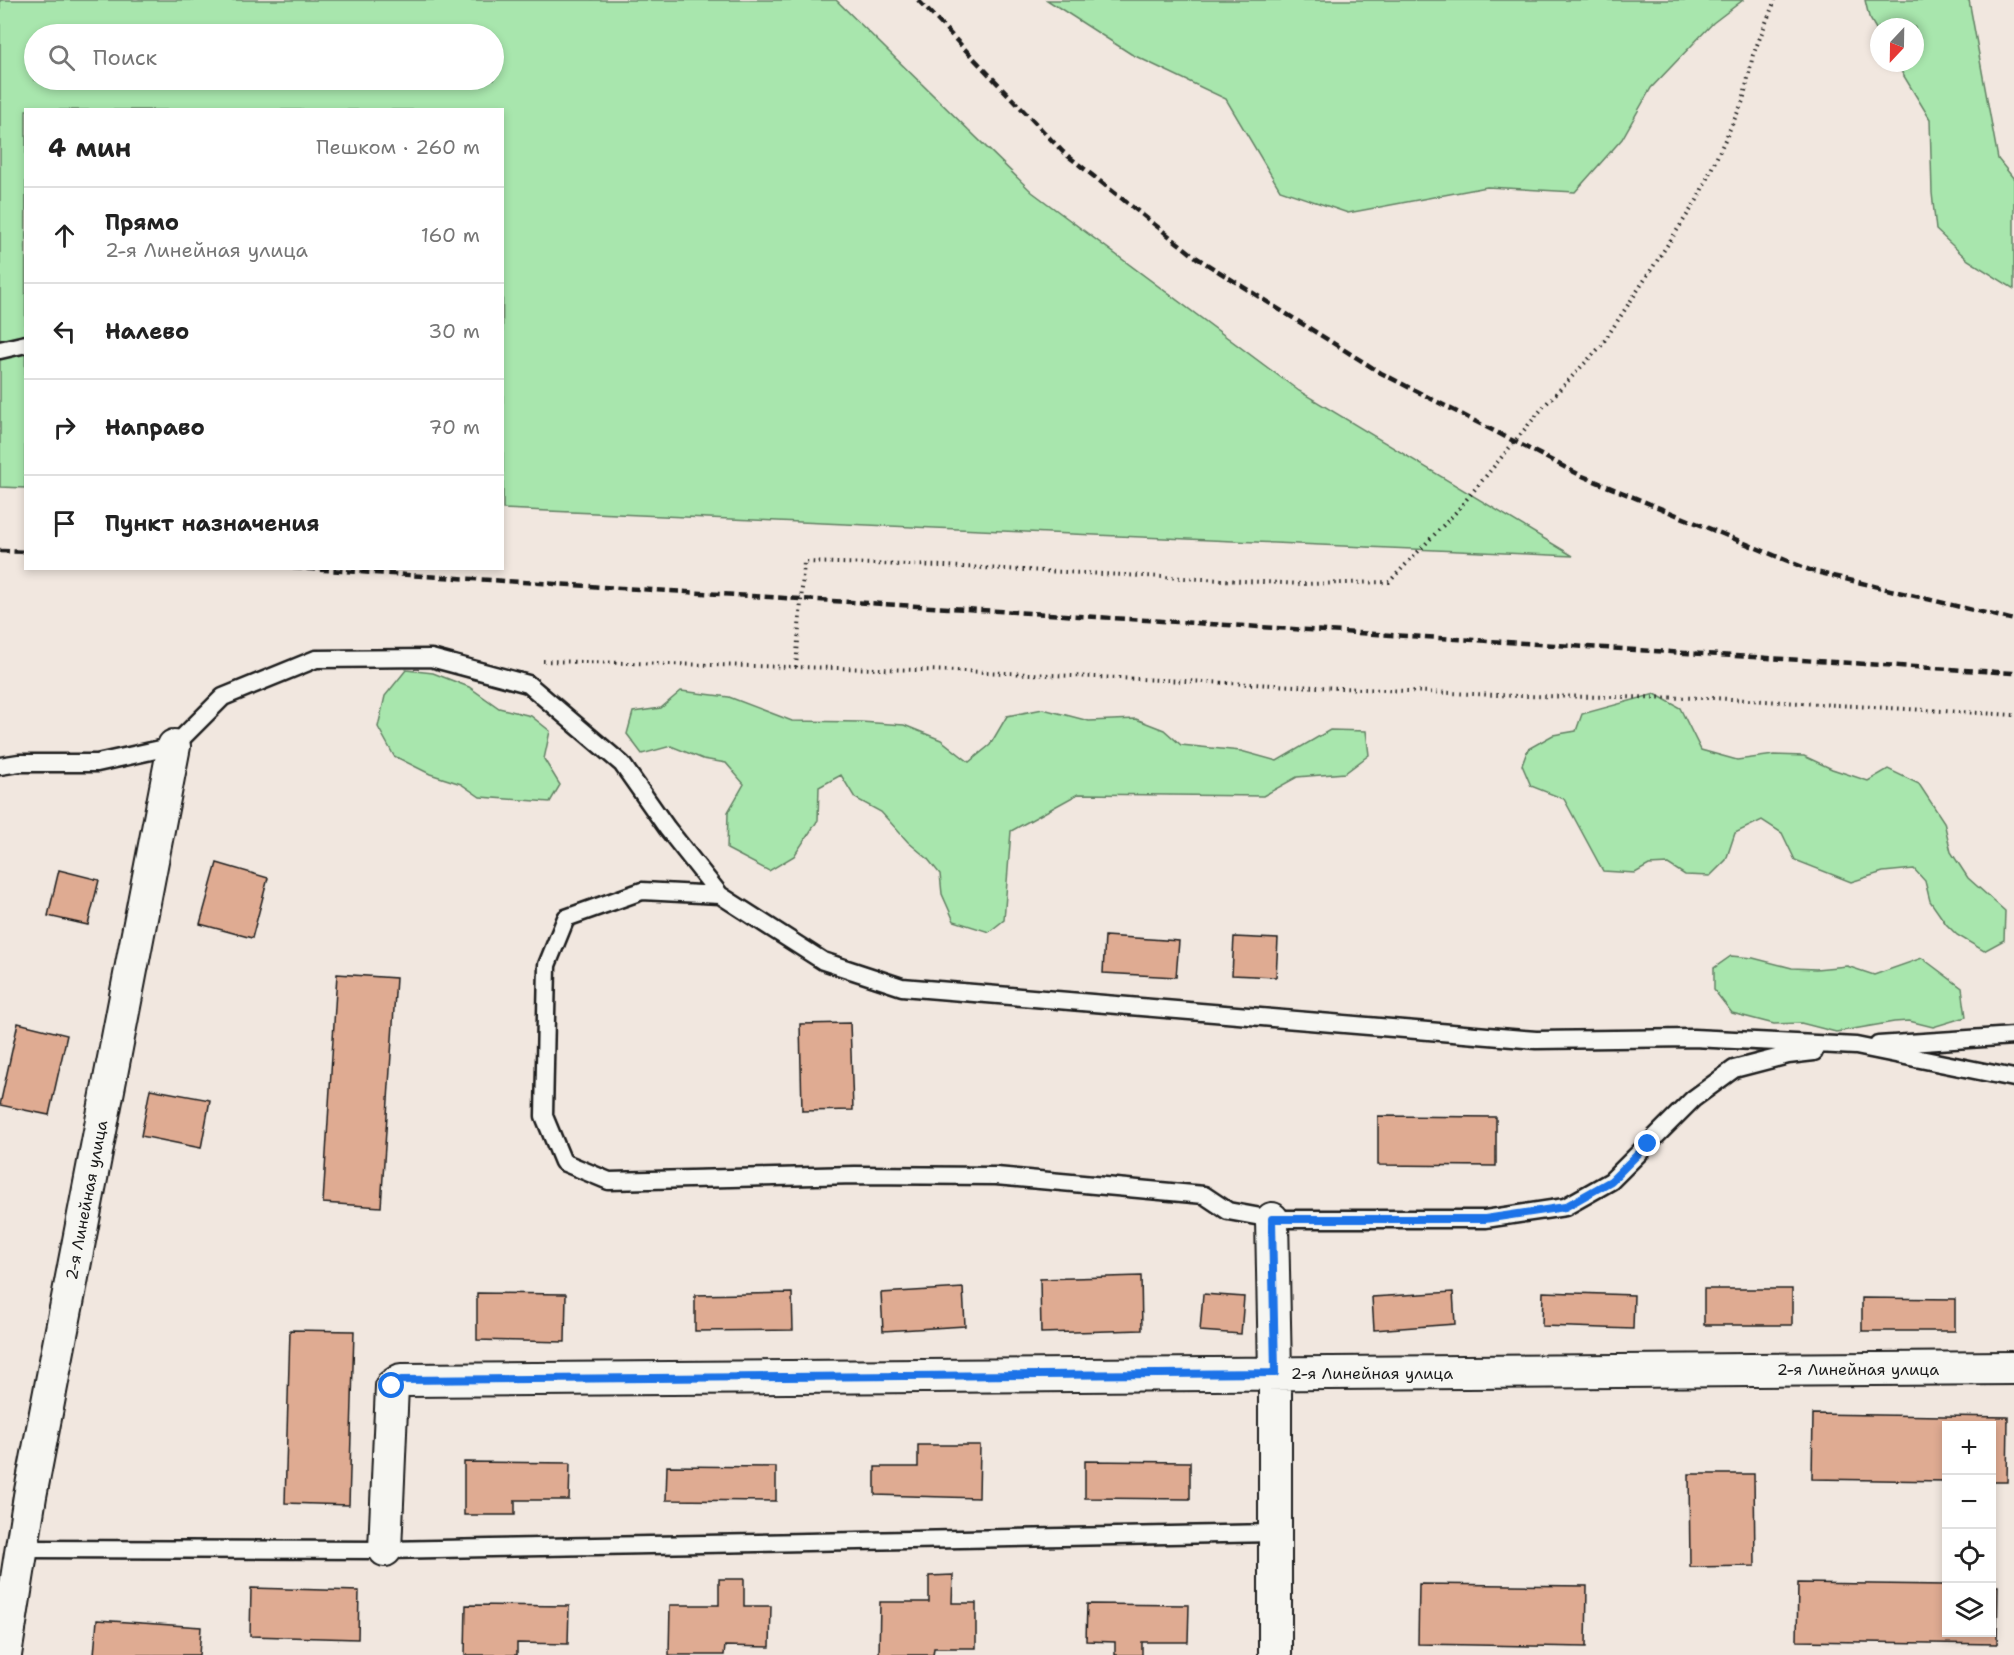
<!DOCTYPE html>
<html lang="ru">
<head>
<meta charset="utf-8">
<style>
  :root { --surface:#fff; --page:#f2f2f2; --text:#222; --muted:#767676; --line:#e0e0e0 }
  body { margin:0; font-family:"Shantell Sans",sans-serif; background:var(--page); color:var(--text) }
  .controls { position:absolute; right:18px; bottom:18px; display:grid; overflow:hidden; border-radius:0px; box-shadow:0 3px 9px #0003 }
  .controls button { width:54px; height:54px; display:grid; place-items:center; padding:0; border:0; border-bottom:2px solid var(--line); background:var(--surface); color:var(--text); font:30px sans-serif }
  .compass { position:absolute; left:1870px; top:18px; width:54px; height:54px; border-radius:50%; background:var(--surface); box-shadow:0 3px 9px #0003; rotate:202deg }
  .stop { position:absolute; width:18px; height:18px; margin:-14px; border:4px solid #1a73e8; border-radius:50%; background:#fff }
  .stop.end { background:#1a73e8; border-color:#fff; box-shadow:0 2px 6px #0008 }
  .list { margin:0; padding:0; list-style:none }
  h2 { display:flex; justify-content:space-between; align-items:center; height:78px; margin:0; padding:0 24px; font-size:26px }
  h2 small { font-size:20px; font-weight:400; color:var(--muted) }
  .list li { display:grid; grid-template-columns:39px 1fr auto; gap:18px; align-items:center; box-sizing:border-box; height:96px; padding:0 24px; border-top:2px solid var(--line) }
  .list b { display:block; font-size:22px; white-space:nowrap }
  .list p { margin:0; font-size:20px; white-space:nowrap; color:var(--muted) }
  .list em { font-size:20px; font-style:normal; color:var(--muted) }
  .icon { flex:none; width:33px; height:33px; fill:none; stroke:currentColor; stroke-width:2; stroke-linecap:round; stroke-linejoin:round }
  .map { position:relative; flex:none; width:2014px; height:1655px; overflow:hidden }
  .search { position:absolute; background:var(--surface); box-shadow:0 3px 9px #0003; left:24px; top:24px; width:480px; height:66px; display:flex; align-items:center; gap:15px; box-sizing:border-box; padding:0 21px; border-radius:33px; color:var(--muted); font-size:22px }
  .panel { position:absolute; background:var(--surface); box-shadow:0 3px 9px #0003; left:24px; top:108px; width:480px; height:462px; border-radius:0px }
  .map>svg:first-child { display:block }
</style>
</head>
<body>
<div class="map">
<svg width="2014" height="1655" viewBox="0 0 2014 1655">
  <rect width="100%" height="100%" fill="#f1e7df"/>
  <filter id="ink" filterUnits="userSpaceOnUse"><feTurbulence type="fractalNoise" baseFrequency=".0167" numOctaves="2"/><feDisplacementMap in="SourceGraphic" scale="12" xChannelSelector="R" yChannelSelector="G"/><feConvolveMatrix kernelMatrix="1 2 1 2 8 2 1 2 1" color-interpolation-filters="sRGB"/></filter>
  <g filter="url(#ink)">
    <path fill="#a8e6ad" stroke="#628164" stroke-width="1.5" fill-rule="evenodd" d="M0 0H836L1032 192 1299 391 1573 556 503 509 502 110H26L25 488 0 487ZM34 34H494V80H34Z
      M1047 0H1743L1713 23 1651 88 1622 139 1575 192 1487 187 1348 213 1280 190 1226 99 1131 54Z
      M1865 0H1969L1998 159 2014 179V289L1968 260 1936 230 1932 193 1930 119 1896 63H1915V27H1879V34L1869 17Z
      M406 670 433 673 469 687 499 708 531 716 550 731 544 759 560 785 550 802 480 797 461 784 430 774 394 756 378 727 385 696Z
      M681 691 729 697 792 721 861 722 904 725 941 740 969 762 990 745 1007 716 1043 709 1089 721 1136 719 1164 730 1181 745 1241 751 1277 761 1330 730 1366 731 1369 755 1345 773 1297 777 1263 796 1078 794 1011 831 1004 920 989 932 954 921 942 894 940 874 927 858 908 842 881 812 855 798 841 775 819 787 818 820 794 856 769 871 727 849 728 812 744 784 726 763 703 759 671 746 642 754 627 734 633 712 661 708Z
      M1655 694 1680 708 1701 750 1737 760 1774 755 1804 756 1832 769 1868 781 1888 769 1919 784 1944 822 1951 852 1968 878 2005 911 2004 940 1984 951 1957 935 1946 924 1930 901 1925 881 1914 869 1883 872 1851 882 1795 860 1782 833 1762 820 1735 833 1726 860 1710 876 1685 875 1668 864 1649 865 1635 873 1603 871 1564 799 1531 786 1522 765 1528 749 1553 735 1576 731 1582 714Z
      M1731 956 1753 958 1792 968 1816 969 1847 966 1874 975 1922 958 1962 988 1966 1017 1933 1027 1909 1021 1894 1022 1836 1032 1801 1023 1774 1024 1732 1013 1714 990V968Z"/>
    <path fill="#dfab92" stroke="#1c1c1c" stroke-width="1.5" d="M217 863 268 878 252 938 200 924Z
      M59 870 99 880 88 925 48 916Z
      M1105 936 1179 941 1176 977 1103 973Z
      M1234 937 1278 939 1276 977 1232 975Z
      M337 974 396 978 381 1207 323 1203Z
      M18 1023 67 1035 49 1115 0 1105Z
      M850 1023 853 1110 802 1111 800 1024Z
      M150 1089 210 1100 201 1148 141 1136Z
      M1378 1116 1496 1117V1166L1378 1165Z
      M1141 1276 1142 1330 1041 1333 1040 1279Z
      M963 1288 965 1326 883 1331 881 1293Z
      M1704 1289H1792V1325H1704Z
      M1453 1292 1455 1324 1374 1330 1372 1297Z
      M1543 1292 1634 1295 1633 1329 1542 1326Z
      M477 1293 566 1294 565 1342 477 1340Z
      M792 1293 793 1330 695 1331V1295Z
      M1203 1294 1244 1297 1241 1334 1200 1331Z
      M1862 1298 1955 1299V1331H1862Z
      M290 1330 354 1331 349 1505 285 1503Z
      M1813 1414 2008 1417 2007 1482H1992V1426H1946V1481L1812 1479Z
      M918 1445H980L979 1498 875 1495V1467H918Z
      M1085 1461 1190 1462V1499L1085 1498Z
      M464 1462 570 1463 569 1500H515V1515H464Z
      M667 1466 776 1467V1501L666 1500Z
      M1689 1474H1754L1755 1566 1690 1567Z
      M953 1575 952 1603H976V1648H934L933 1655H879L880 1602H929V1576Z
      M719 1579H744V1606H771L770 1647 725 1646 724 1655H669L670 1605H719Z
      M1798 1583 1946 1585V1632H1992V1586H1998L1997 1644 1797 1641Z
      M1419 1584 1587 1586 1586 1647 1418 1644Z
      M251 1588 359 1591 358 1639 250 1636Z
      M1087 1604 1189 1605 1188 1642H1142V1655H1115V1642L1086 1641Z
      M466 1605 569 1606 568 1644 517 1643V1655H465Z
      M97 1620 201 1627 199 1655H94Z"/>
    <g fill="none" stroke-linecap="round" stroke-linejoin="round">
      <g stroke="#1c1c1c" stroke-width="21">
        <path id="service" d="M0 350 26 344
          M0 766 19 763H97L174 746 223 697 316 659 431 658 528 684 622 764 667 828 720 895 823 961 902 987 1536 1040 1693 1038 1856 1046 2014 1078
          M720 895 642 891 566 918 547 965 544 1116 563 1162 609 1181 855 1175 996 1176 1204 1195 1228 1211 1272 1219H1485L1565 1207 1611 1181 1693 1099 1734 1069 1788 1055 1814 1052
          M1878 1045 2014 1036
          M21 1549 385 1550 1275 1533"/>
      </g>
      <g stroke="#1c1c1c" stroke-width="36">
        <path id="minor" d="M1272 1219 1275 1373V1655
          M385 1550 392 1386 401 1380 2014 1368
          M5 1655 30 1496 174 746"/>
      </g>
      <path stroke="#1c1c1c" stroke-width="4" stroke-dasharray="1.5 4.5" stroke-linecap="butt" d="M543 661 962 671 1518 696 1712 698 2014 715
        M796 667 804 562 944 566 1303 584 1389 582 1456 512 1545 405 1601 346 1697 200 1743 101 1753 55 1775 0"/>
      <use href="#service" stroke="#f6f6f2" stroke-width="16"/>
      <use href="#minor" stroke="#f6f6f2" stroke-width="32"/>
      <path stroke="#1c1c1c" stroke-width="4.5" stroke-dasharray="9 4.5" stroke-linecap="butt" d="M918 0 1063 152 1197 258 1381 373 1580 475 1812 571 2014 620
        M0 551 26 552
        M293 568 2014 673"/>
    </g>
  </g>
  <g fill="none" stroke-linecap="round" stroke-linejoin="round" filter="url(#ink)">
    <path stroke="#1a73e8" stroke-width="8" d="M392 1386 401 1380 1275 1373 1272 1219H1485L1565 1207 1611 1181 1648 1144"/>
  </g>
  <g text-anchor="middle" stroke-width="5" stroke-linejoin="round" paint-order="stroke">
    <g font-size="16" fill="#1c1c1c" stroke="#f6f6f2">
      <text transform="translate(86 1200) rotate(-79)" y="6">2-я Линейная улица</text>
      <text x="1858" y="1375">2-я Линейная улица</text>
      <text x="1372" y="1379">2-я Линейная улица</text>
    </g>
  </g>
</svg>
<div class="controls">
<button>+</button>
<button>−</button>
<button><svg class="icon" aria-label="locate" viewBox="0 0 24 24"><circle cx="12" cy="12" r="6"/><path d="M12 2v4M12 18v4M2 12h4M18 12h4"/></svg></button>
<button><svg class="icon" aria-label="layers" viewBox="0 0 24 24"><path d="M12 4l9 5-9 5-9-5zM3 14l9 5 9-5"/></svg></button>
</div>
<svg class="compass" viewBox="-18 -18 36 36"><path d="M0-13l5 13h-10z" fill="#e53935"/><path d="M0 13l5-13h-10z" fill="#767676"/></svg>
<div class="stop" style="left:392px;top:1386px"></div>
<div class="stop end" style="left:1648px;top:1144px"></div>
<div class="search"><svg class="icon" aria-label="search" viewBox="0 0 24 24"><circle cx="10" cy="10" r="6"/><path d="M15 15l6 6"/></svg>Поиск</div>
<section class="panel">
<h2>4 мин<small>Пешком · 260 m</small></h2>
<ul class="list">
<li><svg class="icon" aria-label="ahead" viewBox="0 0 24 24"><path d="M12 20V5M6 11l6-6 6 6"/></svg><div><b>Прямо</b><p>2-я Линейная улица</p></div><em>160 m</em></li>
<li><svg class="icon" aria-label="left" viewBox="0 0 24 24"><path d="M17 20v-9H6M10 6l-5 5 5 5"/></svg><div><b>Налево</b></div><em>30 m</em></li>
<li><svg class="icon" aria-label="right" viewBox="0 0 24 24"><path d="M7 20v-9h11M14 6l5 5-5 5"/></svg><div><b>Направо</b></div><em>70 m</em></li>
<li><svg class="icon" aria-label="arrive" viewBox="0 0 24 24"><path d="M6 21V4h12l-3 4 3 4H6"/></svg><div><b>Пункт назначения</b></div></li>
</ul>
</section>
</div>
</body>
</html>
